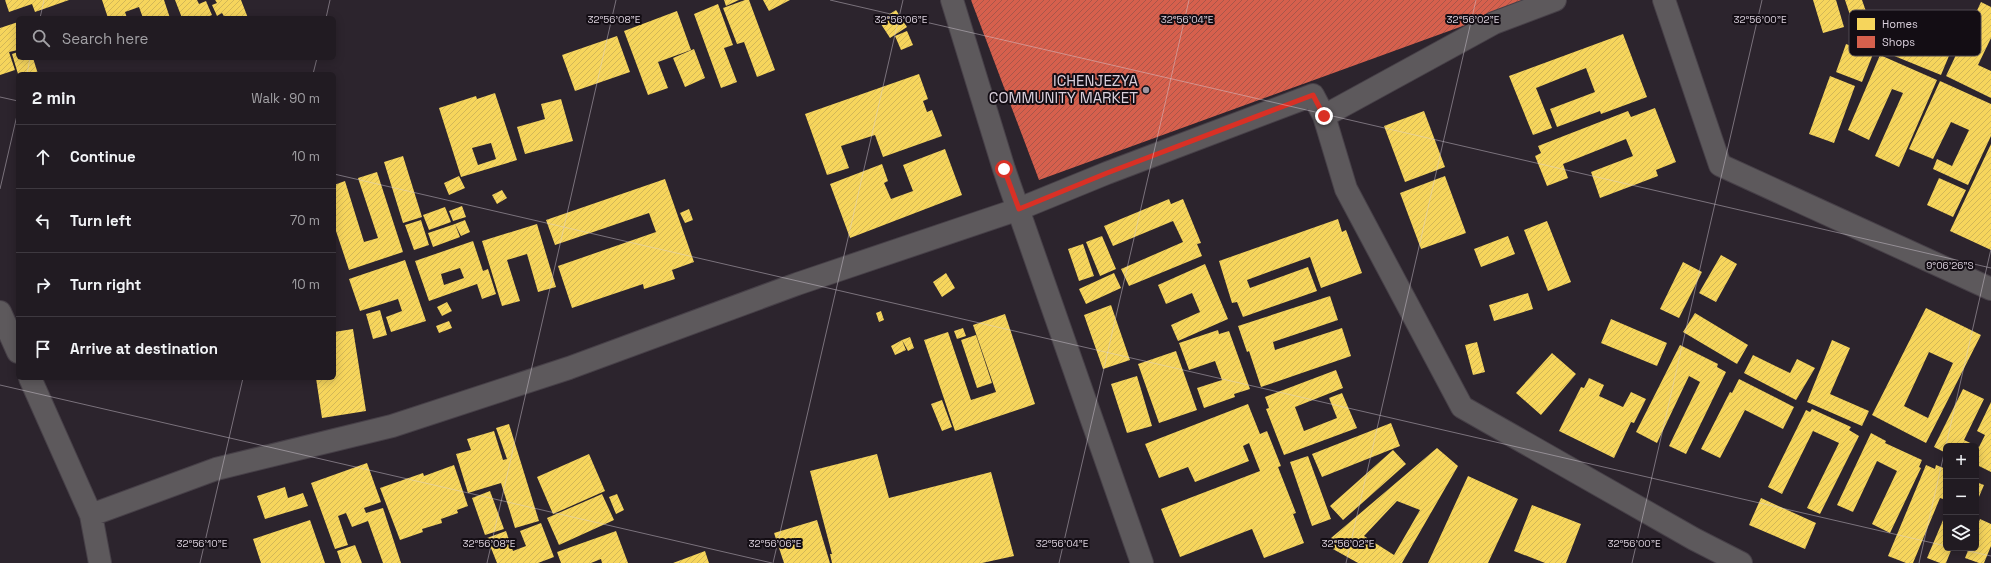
<!DOCTYPE html>
<html lang="en">
<head>
<meta charset="utf-8">
<style>
  :root { --surface:#211b22; --page:#29242a; --text:#f1f3f6; --muted:#a2a1a5; --line:#3e3940 }
  body { margin:0; font-family:"Space Grotesk",sans-serif; background:var(--page); color:var(--text) }
  .controls { position:absolute; right:12px; bottom:12px; display:grid; overflow:hidden; border-radius:6px; box-shadow:0 2px 10px #0003 }
  .controls button { width:36px; height:36px; display:grid; place-items:center; padding:0; border:0; border-bottom:1px solid var(--line); background:var(--surface); color:var(--text); font:20px sans-serif }
  .stop { position:absolute; width:12px; height:12px; margin:-9px; border:3px solid #d93025; border-radius:50%; background:#fff }
  .stop.end { background:#d93025; border-color:#fff; box-shadow:0 1px 4px #0008 }
  .list { margin:0; padding:0; list-style:none }
  h2 { display:flex; justify-content:space-between; align-items:center; height:52px; margin:0; padding:0 16px; font-size:17px }
  h2 small { font-size:13px; font-weight:400; color:var(--muted) }
  .list li { display:grid; grid-template-columns:26px 1fr auto; gap:12px; align-items:center; box-sizing:border-box; height:64px; padding:0 16px; border-top:1px solid var(--line) }
  .list b { display:block; font-size:15px; white-space:nowrap }
  .list em { font-size:13px; font-style:normal; color:var(--muted) }
  .icon { flex:none; width:22px; height:22px; fill:none; stroke:currentColor; stroke-width:2; stroke-linecap:round; stroke-linejoin:round }
  .map { position:relative; flex:none; width:1991px; height:563px; overflow:hidden }
  .search { position:absolute; background:var(--surface); box-shadow:0 2px 10px #0003; left:16px; top:16px; width:320px; height:44px; display:flex; align-items:center; gap:10px; box-sizing:border-box; padding:0 14px; border-radius:6px; color:var(--muted); font-size:15px }
  .panel { position:absolute; background:var(--surface); box-shadow:0 2px 10px #0003; left:16px; top:72px; width:320px; height:308px; border-radius:6px }
  .map>svg:first-child { display:block }
</style>
</head>
<body>
<div class="map">
<svg width="1991" height="563" viewBox="0 0 1991 563">
  <defs>
    <pattern id="homes-hatch" width="6" height="6" patternUnits="userSpaceOnUse"><rect width="6" height="6" fill="#f6d55c"/><path d="M-1 1l2-2M0 6l6-6M5 7l2-2" fill="none" stroke="#d2b757"/></pattern>
    <pattern id="shops-hatch" width="6" height="6" patternUnits="userSpaceOnUse"><rect width="6" height="6" fill="#d6604d"/><path d="M-1 1l2-2M0 6l6-6M5 7l2-2" fill="none" stroke="#a9564a"/></pattern>
  </defs>
  <rect width="100%" height="100%" fill="#2c242d"/>
  <path fill="url(#homes-hatch)" fill-rule="evenodd" d="M5 0H69L35 12 32 4 9 12Z
    M102 0H164L170 18H143L139 7 125 12 127 18H108Z
    M175 0H197L199 4 206 1 212 15 205 18H182Z
    M215 0H241L248 18H225L222 13 217 16 212 5 217 3Z
    M724 0H739L726 6Z
    M745 0H749L775 70 757 77 744 42 737 44 723 8Z
    M763 0H790L769 11Z
    M983 0H1017L987 12Z
    M1097 0H1211L1214 7 1117 48Z
    M1291 0H1305L1293 5Z
    M1427 0H1435L1443 21 1345 58 1336 34Z
    M1463 0H1504L1467 12Z
    M1813 0H1836L1844 27 1823 33Z
    M1845 0H1862L1874 34 1858 39Z
    M1981 2 1991 7V38L1978 65 1991 71V98L1946 76Z
    M718 4 733 45 724 48 737 82 721 88 694 14Z
    M1023 9 1030 26 998 38 992 22Z
    M896 10 907 27 890 38 879 21Z
    M1905 10 1924 18 1915 38 1929 44 1937 26 1958 34 1941 75 1887 53Z
    M677 11 691 50 658 62 668 88 648 95 624 31Z
    M18 22V50L9 52 15 70 0 75V28Z
    M907 31 913 45 901 50 895 36Z
    M1331 32 1340 59 1311 71 1302 52 1321 43 1319 37Z
    M1623 34 1647 97 1601 114 1600 111 1557 127 1550 109 1595 92 1586 68 1536 88 1552 128 1533 135 1509 76Z
    M1027 35 1040 66 1007 79 994 48Z
    M617 36 630 72 575 91 562 55Z
    M1846 44 1873 54 1862 82 1836 72Z
    M694 49 705 78 685 87 673 58Z
    M18 52V58H33L38 74H18L12 54Z
    M1286 54 1296 73 1280 81 1271 62Z
    M1880 55 1937 80 1899 167 1875 156 1903 93 1892 89 1869 140 1848 130Z
    M1239 57 1253 88 1237 95 1232 84 1217 90 1224 103 1197 114 1182 82Z
    M1257 62 1265 81 1253 86 1245 67Z
    M1032 72 1050 124 1029 131 1011 79Z
    M919 74 928 99 923 101 927 112 932 110 942 136 883 157 875 135 841 146 849 168 827 175 805 114Z
    M1830 76 1855 86 1834 143 1809 134Z
    M1940 81 1991 104V136L1968 185 1933 169 1937 159 1952 166 1969 130 1951 122 1933 159 1909 149Z
    M495 93 517 160 461 177 439 108 476 96 477 99ZM491 143 496 159 478 165 472 148Z
    M1184 93 1192 117 1159 129 1150 106Z
    M561 99 573 141 525 154 517 127 545 119 541 104Z
    M1146 107 1155 128 1106 149 1097 128Z
    M1118 108 1122 115 1075 135 1072 127Z
    M1655 108 1676 162 1656 170 1658 176 1600 198 1591 172 1633 156 1626 139 1563 164 1568 178 1547 186 1535 156 1541 153 1538 146 1628 111 1631 117Z
    M1424 111 1445 167 1405 182 1384 126Z
    M1067 119 1074 136 1094 129 1103 149 1056 168 1049 148 1037 152 1030 134Z
    M1991 144V250L1950 231Z
    M945 149 962 195 850 238 830 184 882 164 888 181 884 183 891 199 913 191 903 165Z
    M1045 151 1053 170 1042 176 1033 157Z
    M403 156 422 217 403 223 384 162Z
    M377 172 403 252 349 270 334 225V185L345 181 364 242 378 238 358 178Z
    M459 176 465 188 449 195 444 183Z
    M1445 176 1466 233 1421 249 1400 193Z
    M1939 178 1966 190 1953 217 1927 205Z
    M665 179 694 262 672 270 675 279 644 289 643 284 572 308 558 266 656 232 649 213 555 245 546 220Z
    M502 190 507 198 497 204 492 195Z
    M1169 199 1171 204 1183 199 1201 243 1197 244 1202 256 1129 286 1121 269 1183 242 1173 221 1113 246 1104 226Z
    M462 206 466 217 453 221 449 211Z
    M445 207 451 222 429 230 423 215Z
    M689 209 693 220 685 223 680 213Z
    M1338 219 1342 232 1346 230 1362 273 1321 288 1310 257 1247 280 1250 288 1308 267 1317 291 1243 317 1237 302 1232 303 1219 261Z
    M421 220 429 245 414 250 405 225Z
    M465 220 470 232 461 236 455 224Z
    M1547 221 1571 282 1548 291 1524 230Z
    M455 224 460 237 433 247 428 233Z
    M537 224 556 287 538 292 527 254 507 260 520 301 502 306 482 241Z
    M1102 236 1116 269 1100 276 1086 242Z
    M1508 236 1515 254 1481 267 1474 249Z
    M473 241 483 271 488 269 496 294 482 299 477 284 429 301 415 261ZM460 268 464 278 444 285 441 274Z
    M1083 244 1094 276 1079 281 1068 249Z
    M1721 255 1737 264 1716 302 1699 293Z
    M405 260 426 321 391 332 386 317 402 311 398 299 360 311 349 279Z
    M1683 262 1702 272 1679 318 1660 309Z
    M1205 264 1228 319 1178 341 1171 325 1200 312 1192 293 1166 304 1158 285Z
    M946 273 955 288 942 297 933 282Z
    M1114 273 1121 288 1086 304 1079 289Z
    M1528 293 1533 309 1494 321 1489 305Z
    M1330 296 1338 320 1273 342 1275 350 1342 328 1351 356 1261 387 1249 351 1247 352 1238 326Z
    M447 302 452 311 442 316 437 307Z
    M1111 305 1130 360 1103 369 1084 315Z
    M1926 308 1981 335 1926 443 1872 415ZM1929 352 1953 363 1928 418 1904 406Z
    M380 310 387 335 373 339 366 314Z
    M881 311 884 320 879 322 876 313Z
    M1695 313 1748 345 1737 364 1683 332Z
    M1005 314 1035 404 955 431 924 340 948 332 971 400 996 392 973 325Z
    M1611 319 1667 343 1657 366 1601 343Z
    M449 321 452 328 439 333 436 326Z
    M963 328 966 336 957 339 954 331Z
    M353 329 366 411 322 418 316 378H334V332Z
    M1218 330 1219 334 1229 331 1250 389 1234 394 1235 397 1204 408 1197 388 1222 380 1215 361 1189 370 1179 343Z
    M976 335 992 383 977 388 961 340Z
    M910 337 914 348 908 351 902 340Z
    M902 340 906 350 895 355 891 346Z
    M1832 340 1850 348 1830 394 1869 411 1862 426 1807 402Z
    M1477 342 1485 372 1473 375 1465 345Z
    M1680 345 1718 364 1717 367 1726 372 1686 454 1669 446 1700 382 1689 376 1657 443 1636 432Z
    M1176 351 1197 410 1159 423 1138 364Z
    M1552 353 1576 374 1541 415 1516 393Z
    M1753 355 1790 373 1797 359 1815 368 1796 400 1744 373Z
    M1336 370 1343 388 1295 407 1304 431 1337 418 1329 398 1342 393 1357 428 1284 455 1266 409 1269 408 1265 397Z
    M1137 376 1152 426 1127 433 1111 384Z
    M1589 378 1604 385 1599 396 1623 407 1631 392 1646 399 1634 423 1631 422 1614 458 1559 431 1581 387 1584 388Z
    M1739 379 1794 407 1783 429 1745 410 1720 458 1701 449 1730 392 1732 393Z
    M1963 389 1984 399 1964 440 1979 447 1985 435 1977 431 1991 402V472L1977 465 1976 467V446H1946V453L1934 447Z
    M942 400 952 427 942 431 931 404Z
    M1248 404 1260 434 1267 431 1281 466 1278 467 1296 513 1293 514 1304 543 1264 558 1252 529 1180 557 1161 509 1260 471 1249 443 1243 446 1249 461 1195 482 1188 467 1159 478 1145 444Z
    M1812 409 1851 427 1849 430 1859 436 1820 514 1807 508 1839 443 1813 431 1782 494 1768 487 1806 410 1810 412Z
    M1391 423 1400 446 1322 477 1312 454Z
    M509 424 539 521 515 528 501 483 468 493 456 454 471 450 467 439 494 431 503 460 507 459 496 428Z
    M1871 433 1886 441 1885 443 1922 460 1919 467 1921 468 1890 533 1872 524 1897 471 1877 461 1853 512 1837 505Z
    M1437 448 1458 466 1402 563H1358L1324 544ZM1397 501 1420 510 1394 555 1364 536Z
    M1393 450 1406 464 1343 520 1330 506Z
    M589 454 605 491 553 514 537 477Z
    M877 454 889 498 991 472 1014 556 982 563H832L830 554H832L810 471Z
    M1308 456 1331 519 1312 526 1290 462Z
    M367 463 381 502 364 508 366 513 383 508 401 563H383L368 521 352 527 346 513 338 516 348 545 335 549 311 483Z
    M454 465 468 506 457 510 458 513 441 519 442 523 422 529 423 532 400 540 380 488 423 473 424 476Z
    M1926 465 1935 469 1936 465 1946 469V500L1940 498 1913 563H1906L1888 556Z
    M1468 476 1518 499 1488 563H1428Z
    M1976 482 1984 485 1976 504Z
    M285 487 288 498 303 493 308 506 265 519 257 496Z
    M490 491 504 529 485 535 472 498Z
    M602 494 614 520 559 545 547 518Z
    M617 494 624 510 616 514 609 497Z
    M1761 498 1816 523 1805 549 1749 525Z
    M1532 505 1581 524 1566 563H1545L1514 551Z
    M1946 513V548H1952L1946 563H1940L1927 558Z
    M1980 519 1991 524V546L1984 563H1979L1965 558 1969 548H1976V530Z
    M310 520 325 563H261L253 539Z
    M817 520 830 563H784L774 533Z
    M541 523 554 557 538 563H497L487 538 506 531 513 551 526 546 520 531Z
    M616 531 628 563H602L601 559 591 563H561L557 552Z
    M355 545 362 563H341L337 551Z
    M705 551 709 563H673Z"/>
  <path fill="url(#shops-hatch)" d="M971 0H1534L1039 180Z"/>
  <g fill="none" stroke-linecap="round" stroke-linejoin="round">
    <g stroke="#474048" stroke-width="24">
      <path id="minor" d="M952 0 1004 169 1142 563
        M1664 0 1720 165 1991 289
        M1324 116 1346 189 1462 407 1694 539 1741 563
        M0 312 18 352
        M30 378 91 515 100 563
        M91 515 216 469 392 426 569 368 797 284 1019 209 1107 173 1313 95 1324 116 1494 23 1555 0"/>
    </g>
    <use href="#minor" stroke="#5d595c" stroke-width="22"/>
  </g>
  <g fill="none" stroke-linecap="round" stroke-linejoin="round">
    <path stroke="#d93025" stroke-width="5" d="M1004 169 1019 209 1107 173 1313 95 1324 116"/>
  </g>
  <path fill="none" stroke="#dad0dc" stroke-width="1" stroke-opacity="0.45" d="M830 0 1991 268M40 18 44 0M326 18 330 0M27 74 30 58M313 74 317 58M0 97 18 101M334 174 1946 546M0 189 18 111M0 385 772 563M1955 548 1991 556M200 563 243 378M487 563 616 0M773 563 903 0M1059 563 1189 0M1346 563 1476 0M1632 563 1762 0M1919 563 1991 249"/>
  <circle fill="#9d949f" stroke="#130d14" stroke-width="1.5" cx="1146" cy="90" r="4"/>
  <g text-anchor="middle" stroke-width="4" stroke-linejoin="round" paint-order="stroke">
    <g font-size="15" fill="#dad0dc" stroke="#130d14" text-anchor="end">
      <text x="1138" y="86">ICHENJEZYA<tspan x="1138" dy="17">COMMUNITY MARKET</tspan></text>
    </g>
  </g>
  <rect x="1849" y="10" width="132" height="46" rx="6" fill="#130d14" stroke="#4f4850" stroke-width="1"/>
  <rect x="1857" y="18" width="18" height="12" fill="#f6d55c"/>
  <rect x="1857" y="36" width="18" height="12" fill="#d6604d"/>
  <g font-size="11" fill="#dad0dc">
    <text x="1882" y="28">Homes</text>
    <text x="1882" y="46">Shops</text>
  </g>
  <g font-size="10" text-anchor="middle" fill="#dad0dc" stroke="#130d14" stroke-width="4" stroke-linejoin="round" paint-order="stroke">
    <text x="614" y="23">32°56'08"E</text>
    <text x="901" y="23">32°56'06"E</text>
    <text x="1187" y="23">32°56'04"E</text>
    <text x="1760" y="23">32°56'00"E</text>
    <text x="1473" y="23">32°56'02"E</text>
    <text x="1950" y="269">9°06'26"S</text>
    <text x="202" y="547">32°56'10"E</text>
    <text x="489" y="547">32°56'08"E</text>
    <text x="775" y="547">32°56'06"E</text>
    <text x="1062" y="547">32°56'04"E</text>
    <text x="1348" y="547">32°56'02"E</text>
    <text x="1634" y="547">32°56'00"E</text>
  </g>
</svg>
<div class="controls">
<button>+</button>
<button>−</button>
<button><svg class="icon" aria-label="layers" viewBox="0 0 24 24"><path d="M12 4l9 5-9 5-9-5zM3 14l9 5 9-5"/></svg></button>
</div>
<div class="stop" style="left:1004px;top:169px"></div>
<div class="stop end" style="left:1324px;top:116px"></div>
<div class="search"><svg class="icon" aria-label="search" viewBox="0 0 24 24"><circle cx="10" cy="10" r="6"/><path d="M15 15l6 6"/></svg>Search here</div>
<section class="panel">
<h2>2 min<small>Walk · 90 m</small></h2>
<ul class="list">
<li><svg class="icon" aria-label="ahead" viewBox="0 0 24 24"><path d="M12 20V5M6 11l6-6 6 6"/></svg><div><b>Continue</b></div><em>10 m</em></li>
<li><svg class="icon" aria-label="left" viewBox="0 0 24 24"><path d="M17 20v-9H6M10 6l-5 5 5 5"/></svg><div><b>Turn left</b></div><em>70 m</em></li>
<li><svg class="icon" aria-label="right" viewBox="0 0 24 24"><path d="M7 20v-9h11M14 6l5 5-5 5"/></svg><div><b>Turn right</b></div><em>10 m</em></li>
<li><svg class="icon" aria-label="arrive" viewBox="0 0 24 24"><path d="M6 21V4h12l-3 4 3 4H6"/></svg><div><b>Arrive at destination</b></div></li>
</ul>
</section>
</div>
</body>
</html>
